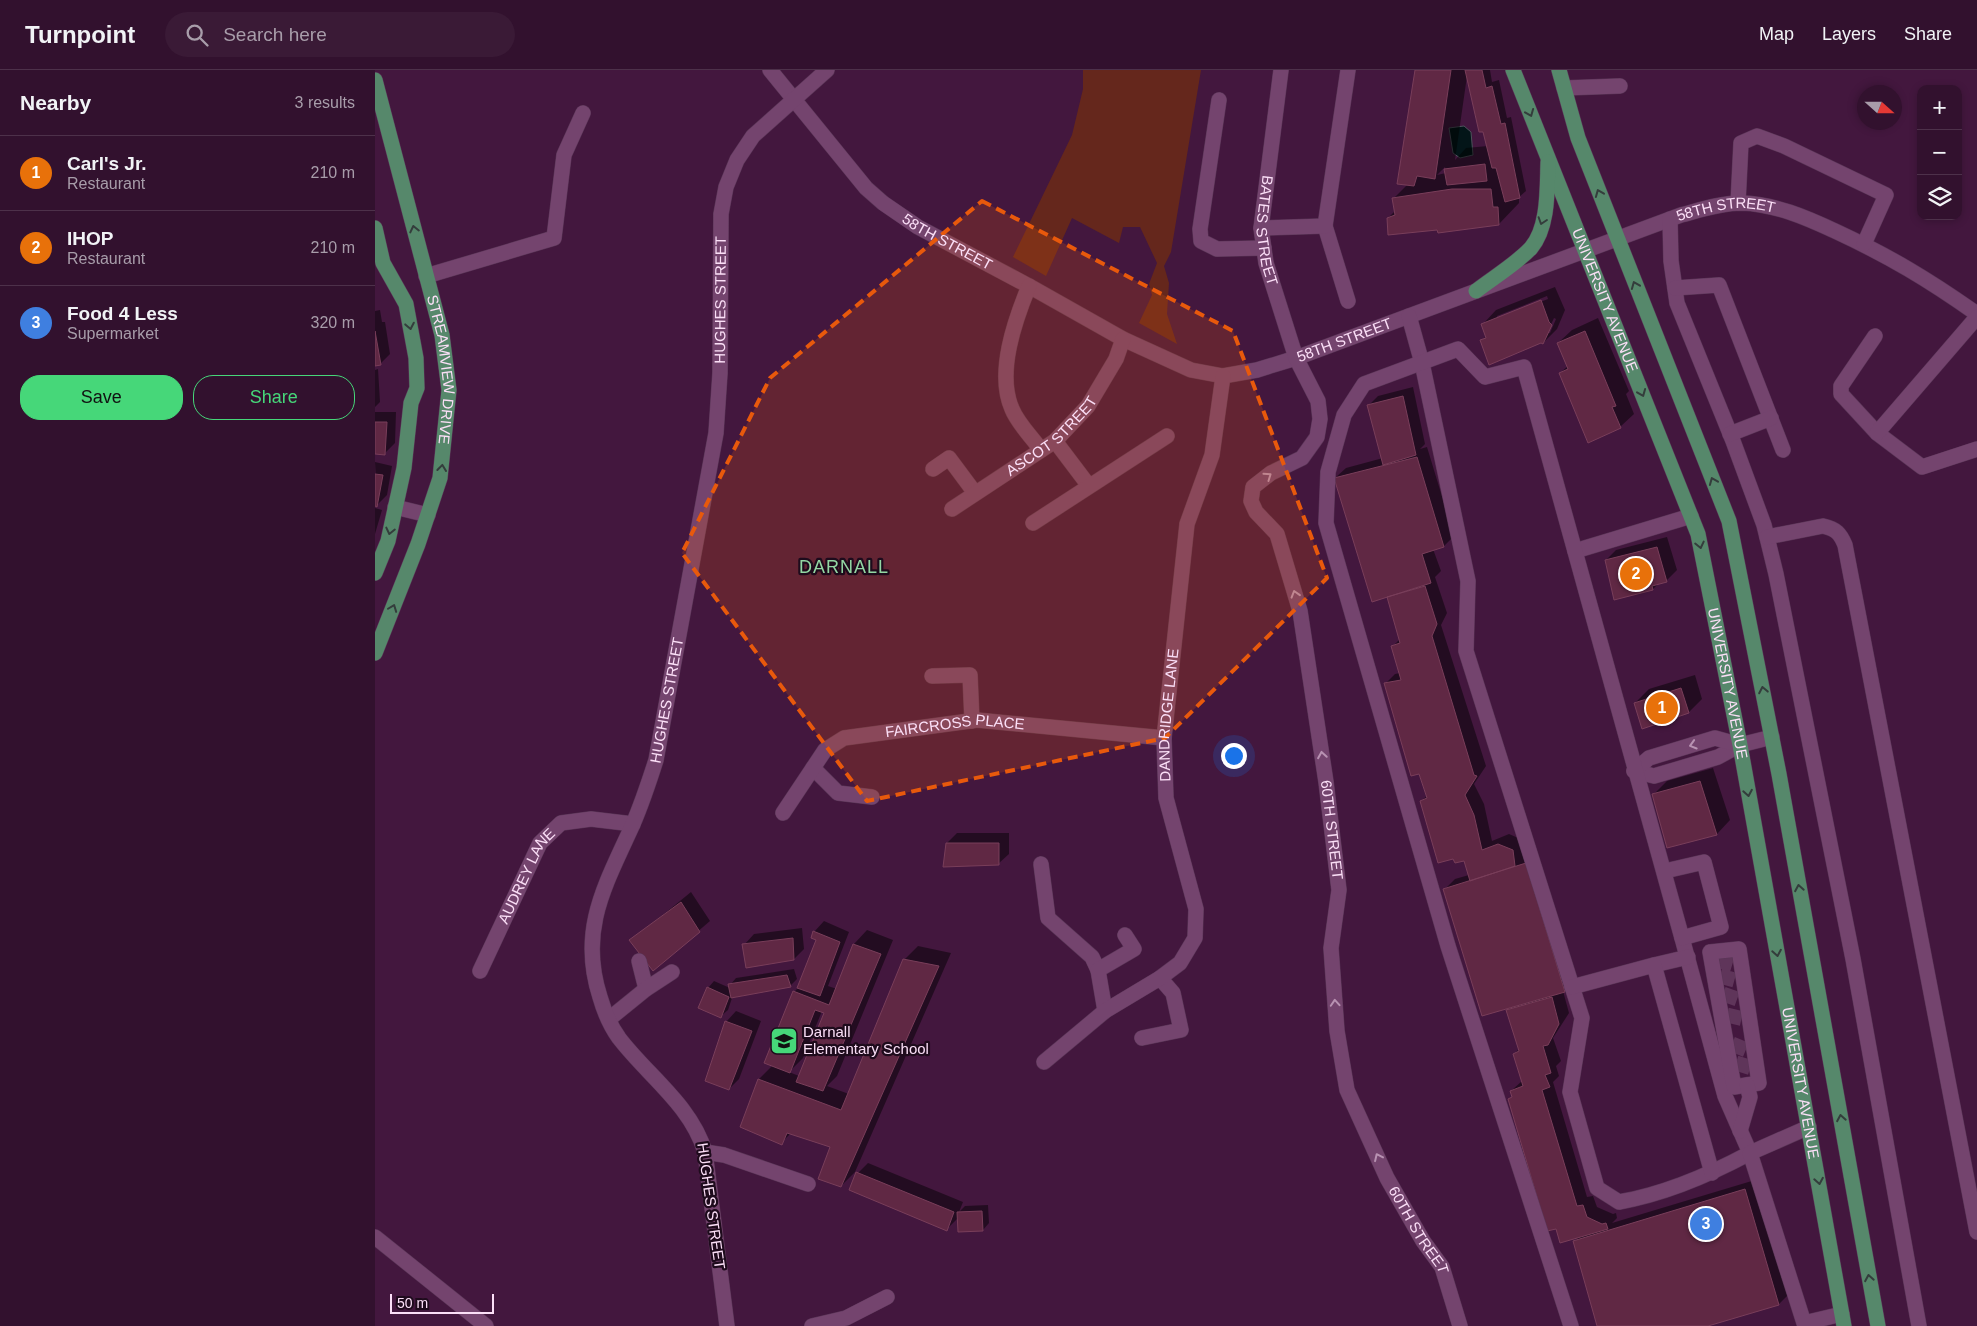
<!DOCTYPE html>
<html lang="en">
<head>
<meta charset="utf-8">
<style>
  :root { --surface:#32112e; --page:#3a1a36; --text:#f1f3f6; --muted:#a89daa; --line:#4d314a; --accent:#46d779 }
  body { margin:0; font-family:Arial,sans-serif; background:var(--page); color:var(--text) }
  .controls { position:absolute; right:15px; top:15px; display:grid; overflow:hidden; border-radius:10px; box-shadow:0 2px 8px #0003 }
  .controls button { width:45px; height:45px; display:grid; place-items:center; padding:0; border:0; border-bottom:1px solid var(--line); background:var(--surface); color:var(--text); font:25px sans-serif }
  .compass { position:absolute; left:1482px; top:15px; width:45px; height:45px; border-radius:50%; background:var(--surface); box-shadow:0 2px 8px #0003; rotate:111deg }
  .scale { position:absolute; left:15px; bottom:12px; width:104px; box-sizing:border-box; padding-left:5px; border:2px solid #fbdff7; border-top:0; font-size:14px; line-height:18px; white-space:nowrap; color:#fbdff7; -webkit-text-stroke:4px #1e0b1c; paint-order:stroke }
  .you { position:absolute; left:858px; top:685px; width:18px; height:18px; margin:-12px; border:4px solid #fff; border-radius:50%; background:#1a73e8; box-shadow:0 0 0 8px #1a73e833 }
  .badge { display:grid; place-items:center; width:32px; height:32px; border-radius:50%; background:var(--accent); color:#fff; font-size:16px; font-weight:700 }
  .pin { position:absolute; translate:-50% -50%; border:2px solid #fff; box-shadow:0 1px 5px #0006 }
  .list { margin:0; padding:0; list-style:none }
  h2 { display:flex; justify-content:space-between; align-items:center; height:65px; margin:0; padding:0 20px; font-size:21px }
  h2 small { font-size:16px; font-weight:400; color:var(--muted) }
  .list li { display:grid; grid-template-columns:32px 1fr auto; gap:15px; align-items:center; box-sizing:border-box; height:75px; padding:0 20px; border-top:1px solid var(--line) }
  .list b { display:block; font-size:19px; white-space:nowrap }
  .list p { margin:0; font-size:16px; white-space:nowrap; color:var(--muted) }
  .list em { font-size:16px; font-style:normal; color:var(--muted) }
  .actions { display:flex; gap:10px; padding:15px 20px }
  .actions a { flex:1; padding:11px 0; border:1px solid var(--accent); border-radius:20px; text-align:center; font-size:18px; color:var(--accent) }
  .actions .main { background:var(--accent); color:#111 }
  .icon { flex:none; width:28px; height:28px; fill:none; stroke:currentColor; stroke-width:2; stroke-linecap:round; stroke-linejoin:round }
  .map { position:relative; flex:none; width:1602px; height:1256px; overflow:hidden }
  header { display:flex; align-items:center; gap:30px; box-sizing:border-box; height:70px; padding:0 25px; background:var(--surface); border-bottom:1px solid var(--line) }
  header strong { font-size:24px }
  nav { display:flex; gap:28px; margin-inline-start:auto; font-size:18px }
  .search { width:350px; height:45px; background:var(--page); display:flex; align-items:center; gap:12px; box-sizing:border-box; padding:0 18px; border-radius:28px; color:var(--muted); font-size:19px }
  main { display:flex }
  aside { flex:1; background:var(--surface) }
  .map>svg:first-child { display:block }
</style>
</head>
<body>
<header>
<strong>Turnpoint</strong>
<div class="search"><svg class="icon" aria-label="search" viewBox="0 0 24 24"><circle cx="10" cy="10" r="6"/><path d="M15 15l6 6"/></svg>Search here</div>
<nav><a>Map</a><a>Layers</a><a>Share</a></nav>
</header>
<main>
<aside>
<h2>Nearby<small>3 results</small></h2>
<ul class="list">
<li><span class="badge" style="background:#e8710a">1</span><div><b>Carl's Jr.</b><p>Restaurant</p></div><em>210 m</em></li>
<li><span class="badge" style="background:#e8710a">2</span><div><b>IHOP</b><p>Restaurant</p></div><em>210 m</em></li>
<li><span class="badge" style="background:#3f7fe0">3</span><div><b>Food 4 Less</b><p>Supermarket</p></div><em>320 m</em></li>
</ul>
<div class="actions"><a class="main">Save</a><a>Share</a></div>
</aside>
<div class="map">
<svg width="1602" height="1256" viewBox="0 0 1602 1256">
  <rect width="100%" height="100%" fill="#43173e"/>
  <path fill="#65271c" d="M708 0H826L796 182 789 196 794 213 792 244 802 274 764 253 777 225 774 214 782 193 765 157H748L744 173 697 148 671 206 638 187 697 65 708 19Z"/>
  <path fill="#031518" stroke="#4d525b" d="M1089 56 1096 62 1098 85 1085 88 1078 83 1074 58Z"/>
  <path fill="#0007" fill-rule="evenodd" d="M1041 0H1115L1117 12 1124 10 1132 48 1136 47 1151 121 1144 127V133L1124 154 1063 159 1013 148 1020 141 1018 129 1033 114ZM1092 6 1113 76 1091 78 1080 90ZM1070 97 1071 103 1062 105Z
    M1180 217 1190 240 1182 259 1168 273 1107 271 1111 266 1108 254 1121 240ZM1172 226 1173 229 1122 249V246ZM1179 248 1181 249 1175 263H1172Z
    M5 240 7 252H10L15 284 5 294 0 295V241Z
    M1223 248 1254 321 1251 324 1259 344 1245 357 1185 303 1193 296 1183 273 1197 260Z
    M3 299 5 332 0 337V300Z
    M1038 317 1050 374 1045 379 1052 377 1079 466 1069 476 1058 479 1066 501 1060 507 1072 543 1066 555 1111 696 1099 714 1109 734 1117 771 1134 764 1148 770 1199 910 1188 921 1194 943 1178 968 1186 991 1181 996 1184 1006 1178 1012 1212 1127 1218 1126 1222 1137 1238 1144 1241 1143 1242 1148 1237 1153 1380 1110 1414 1224 1404 1234 1329 1256H1223L1200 1171 1205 1166 1134 1029 1138 1026 1136 1021 1147 1011 1139 984 1145 978 1132 938 1070 819 1080 809 1094 805 1089 789 1046 731 1052 726 1010 614 1020 604 1025 603 1018 576 1025 569 1013 526 960 408 971 398 1008 388 993 336 1003 326Z
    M0 342H21L20 373 10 383H0Z
    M0 392 17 396 12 425 2 435Z
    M0 438 7 440 0 464Z
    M1292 467 1302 500 1291 511 1284 513 1278 519 1240 529 1231 490 1241 480Z
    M1320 605 1327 629 1314 642 1260 633 1274 619Z
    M1338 698 1355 750 1342 764 1278 725 1292 711Z
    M582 763H634V784L623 794 572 773Z
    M316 822 335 851 279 899 256 871Z
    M449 851 474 862 453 916 462 919 479 874 492 860 518 870 462 1006 452 1016 474 1024 529 890 543 876 576 883 480 1102 466 1116 457 1076 416 1063 406 1073 367 1056 384 1009 398 995 419 922 424 917 443 869 439 862ZM447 941 450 942 424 1006 414 1002 428 988Z
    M427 858 429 879 419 889 369 875 379 864Z
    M419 899 422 909 415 916 357 928 353 940 346 946 333 918 339 911 355 918V915L361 908Z
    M361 941 386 951 364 1009 354 1019 351 952Z
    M493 1093 588 1132 584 1142 590 1136 613 1135 614 1153 608 1160 584 1147 572 1159 483 1103Z"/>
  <path fill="#602844" stroke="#793e5a" d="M1040 0H1076L1060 109 1042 106 1039 116 1022 114Z
    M1090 0H1107L1111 18 1117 16 1126 54 1130 53 1145 128 1130 132 1121 98H1117L1108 62H1104Z
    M1110 94 1112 111 1072 115 1069 99Z
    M1077 119H1116L1118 137H1123L1124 155 1063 163 1062 160 1013 165 1012 148 1020 145 1017 128Z
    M1166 230 1174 252 1177 255 1168 274 1166 273 1114 295 1105 270 1111 268 1106 254Z
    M0 261 6 295 0 296Z
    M1210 261 1241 336 1237 337 1246 358 1213 373 1184 303 1193 299 1182 273Z
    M1028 326 1041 385 1008 395 992 335Z
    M0 352H12L10 385 0 384Z
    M1042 387 1069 477 1047 484 1056 513 997 532 959 408Z
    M0 404 8 405 2 437 0 436Z
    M1282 477 1292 512 1277 516 1278 520 1239 530 1230 490Z
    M1050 516 1062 554 1057 566 1099 705 1102 706 1090 725 1099 745 1107 780 1123 774 1138 780 1140 796 1095 811 1089 791 1080 793 1078 789 1063 793 1045 731 1052 728 1044 704 1036 706 1009 613 1026 610 1016 576 1025 573 1012 527Z
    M1306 618 1314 643 1267 659 1259 633Z
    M1325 711 1342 765 1292 778 1277 724Z
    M571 773H624V795L568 797Z
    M1151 793 1190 922 1107 946 1068 819Z
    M306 832 325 862 278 901 254 870Z
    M438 861 465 872 445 926 422 918 441 870 436 868Z
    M418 868 419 890 371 898 367 874Z
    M478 874 506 884 448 1021 421 1012 449 943 440 940 415 1003 389 993 418 921 454 935Z
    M528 889 564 896 466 1117 443 1109 455 1077 412 1063 407 1075 365 1057 383 1009 466 1040Z
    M412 905 416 917 356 928 353 914Z
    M332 917 354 927 346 948 323 938Z
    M1177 927 1184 954 1173 975 1168 976 1176 1003 1170 1005 1175 1017 1167 1020 1202 1136 1208 1135 1212 1147 1227 1154 1231 1153 1233 1159 1185 1173 1181 1159 1172 1161 1133 1029 1137 1027 1135 1021 1148 1016 1138 984 1144 981 1131 940Z
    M350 951 377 961 354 1020 330 1011Z
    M481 1102 579 1142 572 1161 474 1120Z
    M1370 1119 1404 1235 1333 1256H1222L1198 1171Z
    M607 1141 608 1161 583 1162 582 1142Z"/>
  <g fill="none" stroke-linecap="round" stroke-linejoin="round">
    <path stroke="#5f355a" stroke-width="15" stroke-dasharray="15 8" stroke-linecap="butt" d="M1343 890 1359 895
      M1345 906 1363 911
      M1348 924 1365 930
      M1352 945 1369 949
      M1357 974 1374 981
      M1361 993 1377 998"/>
    <g stroke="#5a3657" stroke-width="16">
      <g id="minor">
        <path id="s1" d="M395 0 491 118 508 133 543 157 654 216 748 269 816 300 848 306 882 300 921 288 1306 145C1325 140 1346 133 1366 133 1400 134 1430 147 1460 161 1514 186 1554 210 1602 244"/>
        <path id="s2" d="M906 0 886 158 891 193 921 288 943 331 945 349 942 367 927 388 896 403 878 417 876 431 881 442 902 464 925 541 951 712 964 820 956 878 962 961 972 1020 1012 1108 1048 1171 1067 1197 1085 1256"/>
        <path d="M1189 18 1245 16"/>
        <path d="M844 30 825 159 826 171 842 179 889 178"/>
        <path d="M1363 133 1366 73 1382 66 1409 76 1511 125 1489 174"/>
        <path d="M1295 149 1296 191 1302 233 1358 371 1389 455 1401 504 1478 889 1544 1256"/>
        <path d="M950 156 973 231"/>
        <path d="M886 158 950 156 973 0"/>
        <path d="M51 206 179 168 189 85 208 43"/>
        <path d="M654 216C640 250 621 303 637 339 643 354 657 367 666 380"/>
        <path d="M1300 218 1344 215 1408 380"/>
        <path d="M1034 246 1047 293 1093 511 1091 581 1207 948 1195 1022 1222 1118 1244 1132C1290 1124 1334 1105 1375 1083L1350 1026 1307 868"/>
        <path d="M1500 266 1466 316V324L1502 363 1547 397 1602 379"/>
        <path d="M1502 363 1602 247"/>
        <path d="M1355 364 1396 348"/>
        <path d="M680 371 714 416"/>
        <path d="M558 399 574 388 600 423"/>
        <path d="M20 437 53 445"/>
        <path id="s3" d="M577 439 680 371 713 336 741 289 748 269"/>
        <path d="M658 453 792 366"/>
        <path d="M1392 467 1448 456C1461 459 1465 463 1470 475L1602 1162"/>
        <path d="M1200 481 1316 446"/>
        <path d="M557 606 595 605 597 651"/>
        <path d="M438 698 463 723 497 727"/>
        <path d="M1259 701 1279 706 1343 687 1365 675 1397 667"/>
        <path d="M1259 701 1274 688 1340 668 1365 675"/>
        <path id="s4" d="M408 743 450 680 469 668 602 650 789 668"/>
        <path d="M666 794 673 848 717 887 723 900"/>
        <path d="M1364 879 1384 1013 1359 1017 1335 882Z"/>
        <path d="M264 891 271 919"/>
        <path d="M1279 895 1313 887"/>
        <path id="s5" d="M105 901 165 773 186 753 216 749 258 754"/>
        <path d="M1197 917 1279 895 1337 1103"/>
        <path d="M730 941 723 900 759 879 750 865"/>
        <path d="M234 949 271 919 297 902"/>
        <path d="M767 968 806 960 798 923 785 908"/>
        <path id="s6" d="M669 992 730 941 785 908 805 893 820 868 821 839 791 728 789 668 812 454 837 385 848 306"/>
        <path d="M1434 1057 1375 1083 1429 1253 1467 1244"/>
        <path d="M1365 1061 1375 1027 1372 1015"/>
        <path d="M330 1082 349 1085 433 1114"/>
        <path d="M0 1167 111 1256"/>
        <path id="s7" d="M352 1256 330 1082C316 1035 273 1006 244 968 236 957 229 941 225 927 203 859 231 814 258 754 267 733 274 712 281 690L341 363 345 303 346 144 351 117 362 90 378 66 452 0"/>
        <path d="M437 1256 471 1248 512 1227"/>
        <path d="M1196 1256 1073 876 951 453 953 402 969 345 989 314 1083 279 1110 307 1149 297 1307 868 1346 857 1329 792 1290 801"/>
      </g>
    </g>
    <g stroke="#5a3657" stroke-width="16">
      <g id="major">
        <path id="s8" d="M1138 0 1323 464 1365 675 1469 1256"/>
        <path d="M1184 0 1203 68 1354 451 1404 704 1503 1256"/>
        <path id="s9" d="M0 10 67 265 74 320 65 408 43 474 0 583"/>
        <path d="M0 158 8 193 31 234 41 288 42 318 36 333 29 398 13 471 0 503"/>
        <path d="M1101 221C1119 207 1141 194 1156 178 1174 157 1172 118 1173 92"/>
      </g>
    </g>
    <use href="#minor" stroke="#74446e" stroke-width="15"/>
    <use href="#major" stroke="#56886b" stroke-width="15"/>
  </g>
  <defs><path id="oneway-chevron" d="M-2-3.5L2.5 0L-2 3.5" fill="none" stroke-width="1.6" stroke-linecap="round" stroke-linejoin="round" transform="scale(1.25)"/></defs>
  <g stroke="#343d3c">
    <use href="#oneway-chevron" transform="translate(1155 43) rotate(68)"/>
    <use href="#oneway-chevron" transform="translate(1224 123) rotate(-112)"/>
    <use href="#oneway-chevron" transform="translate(1167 151) rotate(108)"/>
    <use href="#oneway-chevron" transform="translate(39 159) rotate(-103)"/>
    <use href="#oneway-chevron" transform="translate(1260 215) rotate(-112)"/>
    <use href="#oneway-chevron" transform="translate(35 256) rotate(79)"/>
    <use href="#oneway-chevron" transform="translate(1267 323) rotate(68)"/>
    <use href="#oneway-chevron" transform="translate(67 398) rotate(-83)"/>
    <use href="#oneway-chevron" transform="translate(1338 411) rotate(-112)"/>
    <use href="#oneway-chevron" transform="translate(15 461) rotate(103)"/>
    <use href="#oneway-chevron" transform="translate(1325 475) rotate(77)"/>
    <use href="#oneway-chevron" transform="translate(18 538) rotate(-69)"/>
    <use href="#oneway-chevron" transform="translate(1388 620) rotate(-101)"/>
    <use href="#oneway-chevron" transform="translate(1373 723) rotate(80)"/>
    <use href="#oneway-chevron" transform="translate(1424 818) rotate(-100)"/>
    <use href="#oneway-chevron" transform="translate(1402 883) rotate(80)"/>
    <use href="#oneway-chevron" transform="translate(1466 1048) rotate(-100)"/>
    <use href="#oneway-chevron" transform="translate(1444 1111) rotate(80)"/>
    <use href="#oneway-chevron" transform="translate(1494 1208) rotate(-100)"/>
  </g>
  <g stroke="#b892b2">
    <use href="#oneway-chevron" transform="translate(893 406) rotate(-35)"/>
    <use href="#oneway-chevron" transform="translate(920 524) rotate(-107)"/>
    <use href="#oneway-chevron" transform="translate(1318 675) rotate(163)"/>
    <use href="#oneway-chevron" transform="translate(947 685) rotate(-99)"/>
    <use href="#oneway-chevron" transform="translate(960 933) rotate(-94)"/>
    <use href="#oneway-chevron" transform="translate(1003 1087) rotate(-115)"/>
  </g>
  <path fill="#e8590c" fill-opacity="0.2" stroke="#e8590c" stroke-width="4" stroke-dasharray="10 6" stroke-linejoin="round" d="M607 131 858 261 952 508 790 668 492 731 307 483 395 308Z"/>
  <defs>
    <g id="school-square" transform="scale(1.4375)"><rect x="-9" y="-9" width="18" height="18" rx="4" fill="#46d779" stroke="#1e0b1c"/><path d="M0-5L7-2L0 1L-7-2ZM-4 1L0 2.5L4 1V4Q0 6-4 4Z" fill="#111"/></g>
  </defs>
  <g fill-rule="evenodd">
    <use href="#school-square" x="409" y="971"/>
  </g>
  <g text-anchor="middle" stroke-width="4.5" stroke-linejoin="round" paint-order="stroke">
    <g font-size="15" fill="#fbdff7" stroke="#1e0b1c">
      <text dy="5" stroke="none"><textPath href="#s1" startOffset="1090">58TH STREET</textPath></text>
      <text dy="5" stroke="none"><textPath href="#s2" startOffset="162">BATES STREET</textPath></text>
      <text dy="5" stroke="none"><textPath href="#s1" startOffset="250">58TH STREET</textPath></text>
      <text dy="5" stroke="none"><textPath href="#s7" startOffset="1080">HUGHES STREET</textPath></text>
      <text dy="5" stroke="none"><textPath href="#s8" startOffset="248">UNIVERSITY AVENUE</textPath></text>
      <text dy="5" stroke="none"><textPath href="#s1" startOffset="685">58TH STREET</textPath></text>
      <text dy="5" stroke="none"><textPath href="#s9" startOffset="298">STREAMVIEW DRIVE</textPath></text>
      <text dy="5" stroke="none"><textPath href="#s3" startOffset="124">ASCOT STREET</textPath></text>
      <text dy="5" stroke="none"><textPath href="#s8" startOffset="652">UNIVERSITY AVENUE</textPath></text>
      <text dy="5" stroke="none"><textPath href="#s7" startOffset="675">HUGHES STREET</textPath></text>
      <text dy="5" stroke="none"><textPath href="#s6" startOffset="425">DANDRIDGE LANE</textPath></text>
      <text dy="5" stroke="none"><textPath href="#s4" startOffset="210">FAIRCROSS PLACE</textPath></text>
      <text dy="5" stroke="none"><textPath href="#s2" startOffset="820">60TH STREET</textPath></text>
      <text dy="5" stroke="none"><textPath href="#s5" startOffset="106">AUDREY LANE</textPath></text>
      <text dy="5" stroke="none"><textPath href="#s8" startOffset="1058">UNIVERSITY AVENUE</textPath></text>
      <text transform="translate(336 1136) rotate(82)" y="5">HUGHES STREET</text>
      <text dy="5" stroke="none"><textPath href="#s2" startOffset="1240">60TH STREET</textPath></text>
    </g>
    <g font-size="15" fill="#fbdff7" stroke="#1e0b1c" text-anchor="start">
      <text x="428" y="967">Darnall<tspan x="428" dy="17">Elementary School</tspan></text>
    </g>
    <g font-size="18" letter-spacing="1" fill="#93d7a3" stroke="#1e0b1c">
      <text x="469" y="503">DARNALL</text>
    </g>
  </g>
</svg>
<div class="controls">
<button>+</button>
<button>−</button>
<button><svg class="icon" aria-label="layers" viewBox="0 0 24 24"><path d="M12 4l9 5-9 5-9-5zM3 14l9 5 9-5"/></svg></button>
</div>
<svg class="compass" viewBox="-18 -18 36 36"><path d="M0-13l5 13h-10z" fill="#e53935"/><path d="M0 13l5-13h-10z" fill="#a89daa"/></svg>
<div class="scale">50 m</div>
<div class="you"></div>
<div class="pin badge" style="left:1287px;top:638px;background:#e8710a">1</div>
<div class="pin badge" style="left:1261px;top:504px;background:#e8710a">2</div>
<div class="pin badge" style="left:1331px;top:1154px;background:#3f7fe0">3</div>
</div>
</main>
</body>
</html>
